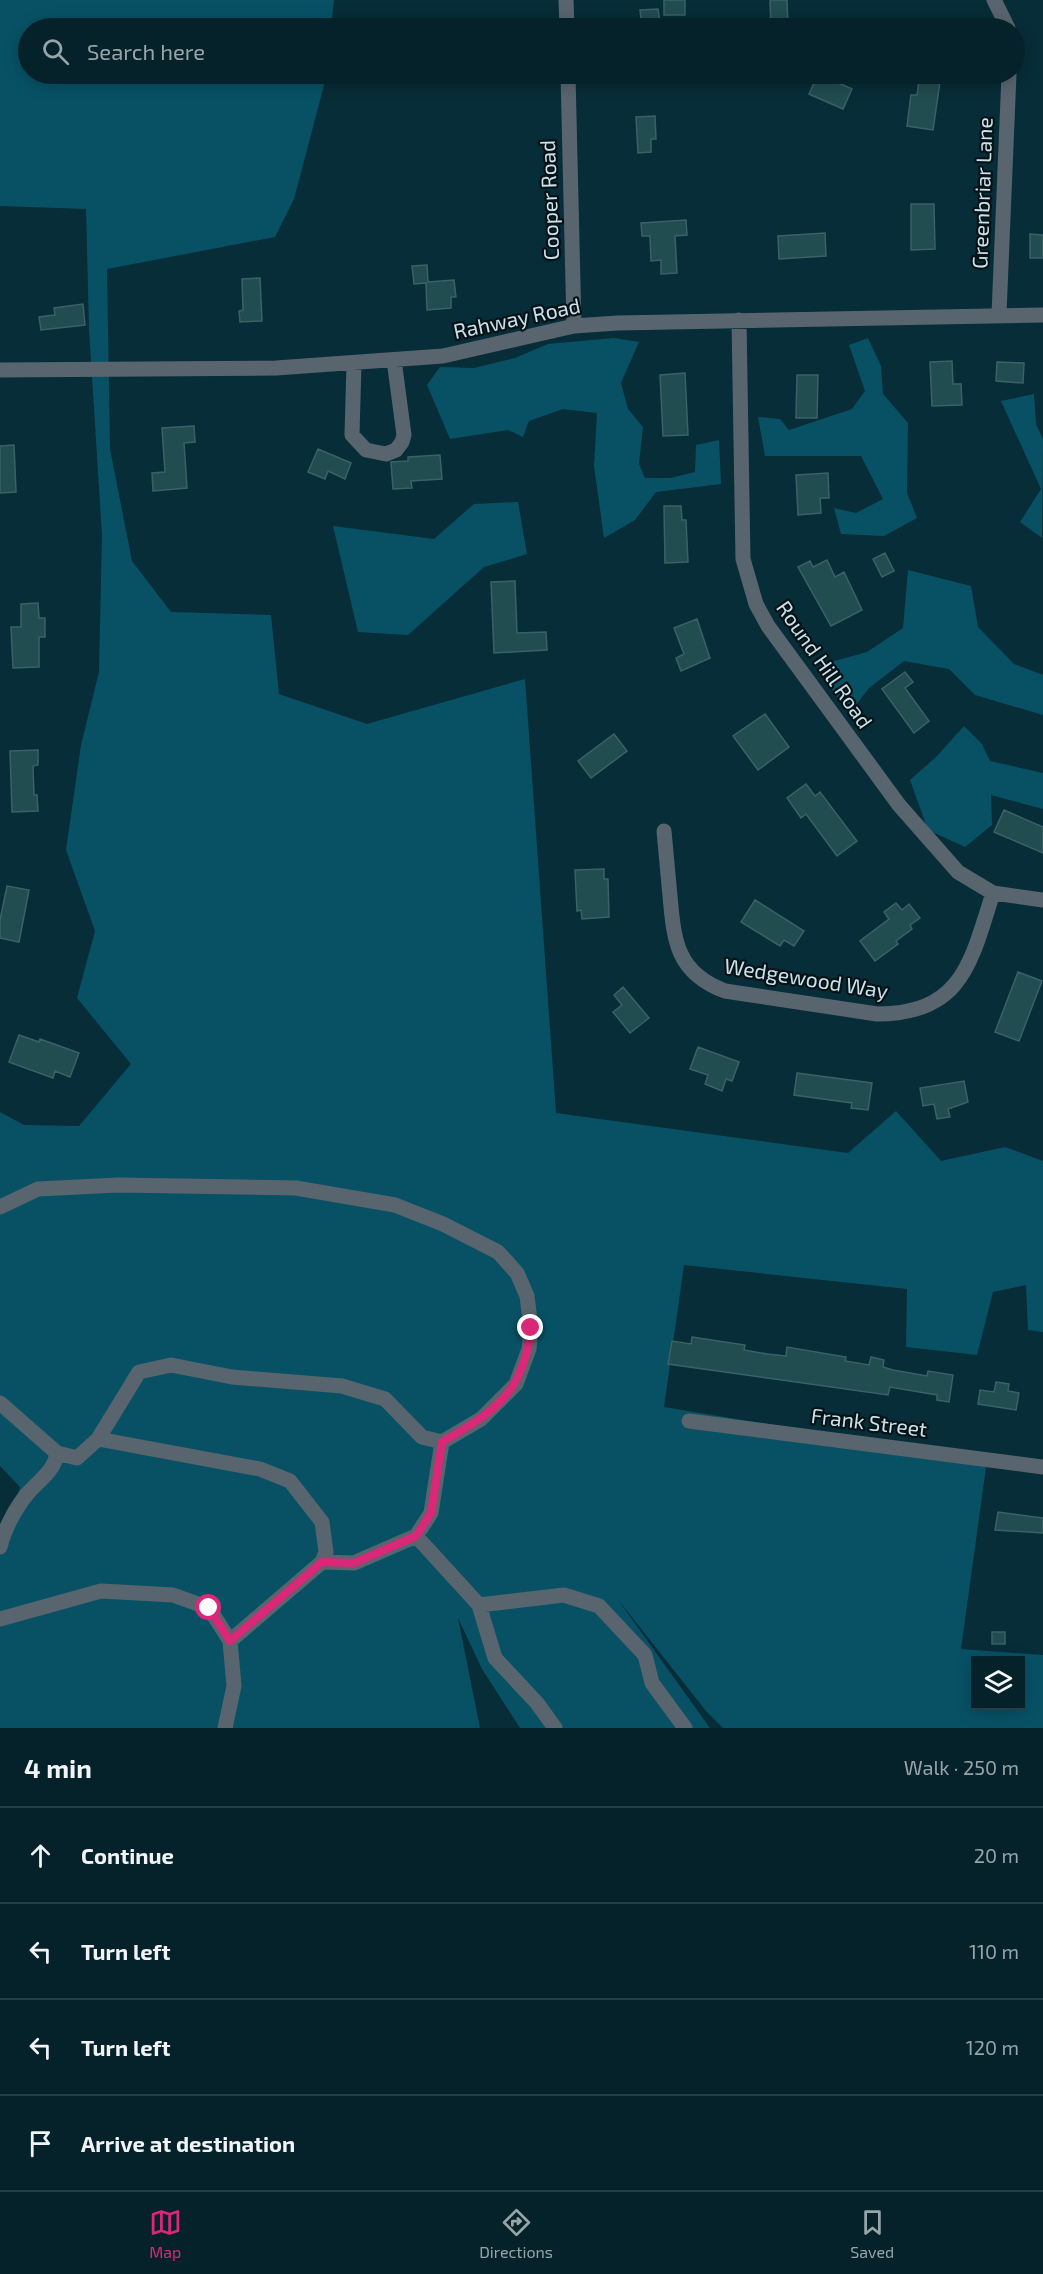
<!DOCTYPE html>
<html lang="en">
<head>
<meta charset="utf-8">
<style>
  :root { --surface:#05222a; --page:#132f36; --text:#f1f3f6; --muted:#97a4a8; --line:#263f47; --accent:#db2777 }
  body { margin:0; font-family:"Exo 2",sans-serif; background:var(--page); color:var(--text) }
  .controls { position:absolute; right:18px; bottom:18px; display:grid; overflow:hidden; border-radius:0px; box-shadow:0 3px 15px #0003 }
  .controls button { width:54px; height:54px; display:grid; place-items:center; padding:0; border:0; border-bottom:2px solid var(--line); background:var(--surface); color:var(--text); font:30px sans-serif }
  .stop { position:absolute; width:18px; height:18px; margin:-14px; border:4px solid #db2777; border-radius:50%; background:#fff }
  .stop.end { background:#db2777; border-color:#fff; box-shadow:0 2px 6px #0008 }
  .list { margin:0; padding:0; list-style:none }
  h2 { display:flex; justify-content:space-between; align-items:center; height:78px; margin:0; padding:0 24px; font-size:26px }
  h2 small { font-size:20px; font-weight:400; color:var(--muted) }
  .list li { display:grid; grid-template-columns:39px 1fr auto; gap:18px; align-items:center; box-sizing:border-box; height:96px; padding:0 24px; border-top:2px solid var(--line) }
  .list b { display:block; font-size:22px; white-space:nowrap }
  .list em { font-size:20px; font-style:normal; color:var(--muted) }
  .icon { flex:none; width:33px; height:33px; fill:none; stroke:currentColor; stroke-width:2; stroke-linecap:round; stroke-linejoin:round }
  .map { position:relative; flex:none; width:1043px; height:1728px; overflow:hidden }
  .search { position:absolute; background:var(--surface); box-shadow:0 3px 15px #0003; left:18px; right:18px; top:18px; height:66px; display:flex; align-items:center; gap:15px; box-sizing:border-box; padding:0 21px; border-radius:33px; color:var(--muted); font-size:22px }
  .sheet { height:462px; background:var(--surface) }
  nav { display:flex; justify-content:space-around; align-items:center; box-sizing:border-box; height:84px; border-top:2px solid var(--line); background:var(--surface); font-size:16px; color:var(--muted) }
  nav a { display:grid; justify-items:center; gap:3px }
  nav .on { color:var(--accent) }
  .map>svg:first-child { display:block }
</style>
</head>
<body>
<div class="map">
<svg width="1043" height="1728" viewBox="0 0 1043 1728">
  <rect width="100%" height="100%" fill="#072d38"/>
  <path fill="#085165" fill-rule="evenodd" d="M0 0H334L331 28H28V74H327L294 199 275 237 107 269 110 449 132 561 171 612 271 615 279 694 367 724 525 679 556 1113 848 1153 896 1111 941 1161 1005 1147 1043 1161V1332L1028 1330 1026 1285 993 1292 977 1355 906 1347 907 1289 684 1265 664 1407 987 1460 961 1649 1043 1655V1728H723L706 1711 616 1597 710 1728H520L482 1669 458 1618 480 1728H0V1546L20 1487 0 1466V1112L24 1125 79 1126 131 1064 77 998 95 931 66 850 81 745 99 672 102 535 89 329 86 209 0 206ZM976 1660H1020V1706H976Z
    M614 338 639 342 621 383 628 409 643 427 639 464 645 478H670L695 472 696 445 719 440 721 484 656 492 635 520 604 538 594 466 597 413 563 409 529 421 523 437 508 430 450 439 427 385 440 367 474 368 515 358 548 344Z
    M868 338 881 366 883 394 908 423 907 493 917 518 884 536 841 534 834 508 856 513 883 499 861 456H765L758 417 780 419 789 430 852 409 865 391 849 345Z
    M1034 394 1036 424 1043 439 1042 538 1020 522 1041 489 1001 401Z
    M518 502 527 554 484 567 408 635 358 632 333 526 434 539 474 504Z
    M908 570 971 586 978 627 1014 664 1043 675V715L975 695 949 669 904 661 869 688 849 714 829 685 820 665 867 652 903 628Z
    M964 726 982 744 990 761 1043 773V809L991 795 992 825 965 847 928 830 910 780 937 756Z"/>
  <path fill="#214c50" stroke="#3a6266" stroke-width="1.5" d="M664 0H685V15H664Z
    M770 0H787L788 27H771Z
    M658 9 660 22H653L654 28H642L640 10Z
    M818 74 852 89 843 109 809 94Z
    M920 74 941 75 933 130 907 126 911 95H917Z
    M655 116 656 139H651V152L638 153 636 117Z
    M911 204H934L935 249 911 250Z
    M686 220 687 235 675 236 677 273 661 274V260L651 261 650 236H642L641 223Z
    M825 233 826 256 779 259 778 236Z
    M1030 234 1043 235V258H1030Z
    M427 265 428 282 454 280 456 297H451V308L427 310 426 283 414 284 412 266Z
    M260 278 262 321 240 322 239 311 243 310 242 279Z
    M83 304 85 325 41 330 39 317 55 315 54 308Z
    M952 361 953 384H961L962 405 932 406 930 362Z
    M997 362 1024 363 1023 383 996 381Z
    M685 373 688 435 663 436 660 375Z
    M797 375H818L817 418H796Z
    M194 426 195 442 184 443 187 488 153 491 152 473 165 472 162 428Z
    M14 445 16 492 0 493V446Z
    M318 449 351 463 345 479 328 471 325 479 308 472Z
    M440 455 442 479 411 481 412 488 393 489 391 462 408 461V457Z
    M828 473 829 498H820L821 513 798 515 796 475Z
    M664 506H681L682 520H686L688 562 665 563Z
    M885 553 894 571 882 577 873 559Z
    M827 560 835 577 844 572 862 610 831 626 798 567 810 561 813 567Z
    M515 581 517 633 546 632 547 650 494 653 491 582Z
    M38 603 39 618H45V637H39V667L13 668 11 627H21V604Z
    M697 619 710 658 681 671 676 658 684 654 674 628Z
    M905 672 913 682 905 688 929 721 914 733 882 689Z
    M765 714 789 747 758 770 733 736Z
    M614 734 627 751 591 778 578 761Z
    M38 750V765L33 766 34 795H37L38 811 12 812 10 751Z
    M806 784 815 796 820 792 857 841 837 856 806 814 801 818 787 798Z
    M1004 810 1043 827V853L994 832Z
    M604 869V879H608L609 917 582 919 581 910 577 911 575 870Z
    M7 886 29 890 19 942 0 938V920Z
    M755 900 804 931 794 946 784 940 780 946 741 922Z
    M896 903 902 910 909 904 920 918 910 925 912 929 896 941 898 944 875 961 860 941 889 919 884 912Z
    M1018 972 1042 981 1019 1041 995 1032Z
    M623 987 649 1018 630 1033 613 1012 622 1005 614 995Z
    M19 1035 39 1042 40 1039 79 1053 70 1077 55 1071 53 1078 9 1062Z
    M698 1047 739 1062 732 1081 726 1079 722 1091 705 1084 708 1075 690 1069Z
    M797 1073 872 1083 868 1110 851 1108 852 1103 794 1095Z
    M964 1081 968 1102 948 1109 950 1117 937 1119 934 1104 923 1106 920 1088Z
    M692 1337 745 1345 744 1350 767 1354 786 1356 787 1347 846 1357 845 1361 869 1365 871 1357 884 1360 883 1367 893 1370 927 1376 928 1371 953 1375 949 1402 937 1400V1395L890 1387 888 1395 668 1364 672 1341 691 1344Z
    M996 1382 1009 1384 1008 1391 1019 1393 1016 1410 978 1404 980 1390 994 1392Z
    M998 1512 1043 1518V1533L995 1530Z
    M992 1632H1005V1644H992Z"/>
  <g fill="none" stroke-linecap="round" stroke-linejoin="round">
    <path stroke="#59656e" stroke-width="15" d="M566 0 567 28
      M994 0 1008 28
      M568 74 574 326
      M999 314 1009 74
      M739 320 743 559 756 604 768 626 899 805 958 872 993 893 1043 900
      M354 363 352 435 366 450 386 454 396 450 402 442 404 435 394 360
      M0 370 276 368 443 356 574 326 617 323 1043 315
      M664 831C666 853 668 874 670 896 674 942 677 973 725 991L877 1014C963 1014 971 961 993 893
      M0 1207 38 1189 118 1185 296 1188 395 1205 443 1224 498 1252 517 1273 527 1296 531 1328 529 1349 516 1384 481 1419 442 1442 422 1437 385 1399 342 1386 232 1377 171 1365 139 1372 98 1439 77 1458 57 1453 0 1403
      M689 1421 1043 1467
      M98 1439 260 1469 290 1481 322 1522 326 1552 322 1562 354 1563 416 1536
      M442 1442 431 1513 416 1536 479 1605 495 1658 537 1703 555 1728
      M0 1547C4 1530 16 1507 28 1493 40 1479 54 1472 57 1453
      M479 1605 564 1595 599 1606 645 1655 652 1683 685 1728
      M0 1619 101 1591 173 1595 209 1608 230 1641 234 1686 225 1728
      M230 1641 322 1562"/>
  </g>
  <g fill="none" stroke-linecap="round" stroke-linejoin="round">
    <path stroke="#db2777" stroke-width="8" d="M209 1608 230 1641 322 1562 354 1563 416 1536 431 1513 442 1442C495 1411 524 1393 531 1328"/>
  </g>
  <g text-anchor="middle" stroke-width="4.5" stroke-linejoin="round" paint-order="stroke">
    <g font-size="21" fill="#cee1e8" stroke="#051318">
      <text transform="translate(983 193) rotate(-88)" y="7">Greenbriar Lane</text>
      <text transform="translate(550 200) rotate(-92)" y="7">Cooper Road</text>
      <text transform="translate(517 319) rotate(-12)" y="7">Rahway Road</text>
      <text transform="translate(824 665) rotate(55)" y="7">Round Hill Road</text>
      <text transform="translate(806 979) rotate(9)" y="7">Wedgewood Way</text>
      <text transform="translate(869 1423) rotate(7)" y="7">Frank Street</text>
    </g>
  </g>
</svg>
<div class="controls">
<button><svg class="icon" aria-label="layers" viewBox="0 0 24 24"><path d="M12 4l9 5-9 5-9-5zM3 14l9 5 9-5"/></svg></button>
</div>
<div class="stop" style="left:209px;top:1608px"></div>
<div class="stop end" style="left:531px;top:1328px"></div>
<div class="search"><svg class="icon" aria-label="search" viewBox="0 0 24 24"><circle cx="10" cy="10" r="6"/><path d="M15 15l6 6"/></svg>Search here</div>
</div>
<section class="sheet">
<h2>4 min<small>Walk · 250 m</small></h2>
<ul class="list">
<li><svg class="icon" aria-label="ahead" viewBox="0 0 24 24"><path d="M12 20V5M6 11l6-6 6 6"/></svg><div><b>Continue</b></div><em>20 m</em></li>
<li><svg class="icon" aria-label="left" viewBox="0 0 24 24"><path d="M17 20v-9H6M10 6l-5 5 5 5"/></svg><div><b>Turn left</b></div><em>110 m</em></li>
<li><svg class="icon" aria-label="left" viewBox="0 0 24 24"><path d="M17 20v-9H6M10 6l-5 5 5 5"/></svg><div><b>Turn left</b></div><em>120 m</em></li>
<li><svg class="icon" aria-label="arrive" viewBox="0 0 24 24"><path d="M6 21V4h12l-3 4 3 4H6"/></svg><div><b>Arrive at destination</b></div></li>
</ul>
</section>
<nav>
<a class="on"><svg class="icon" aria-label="map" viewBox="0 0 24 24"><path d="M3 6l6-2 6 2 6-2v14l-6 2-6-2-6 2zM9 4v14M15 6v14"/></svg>Map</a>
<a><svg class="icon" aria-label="directions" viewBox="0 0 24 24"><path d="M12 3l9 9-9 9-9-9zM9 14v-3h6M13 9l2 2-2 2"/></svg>Directions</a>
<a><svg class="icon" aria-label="saved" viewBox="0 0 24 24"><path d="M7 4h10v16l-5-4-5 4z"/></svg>Saved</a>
</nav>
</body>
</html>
